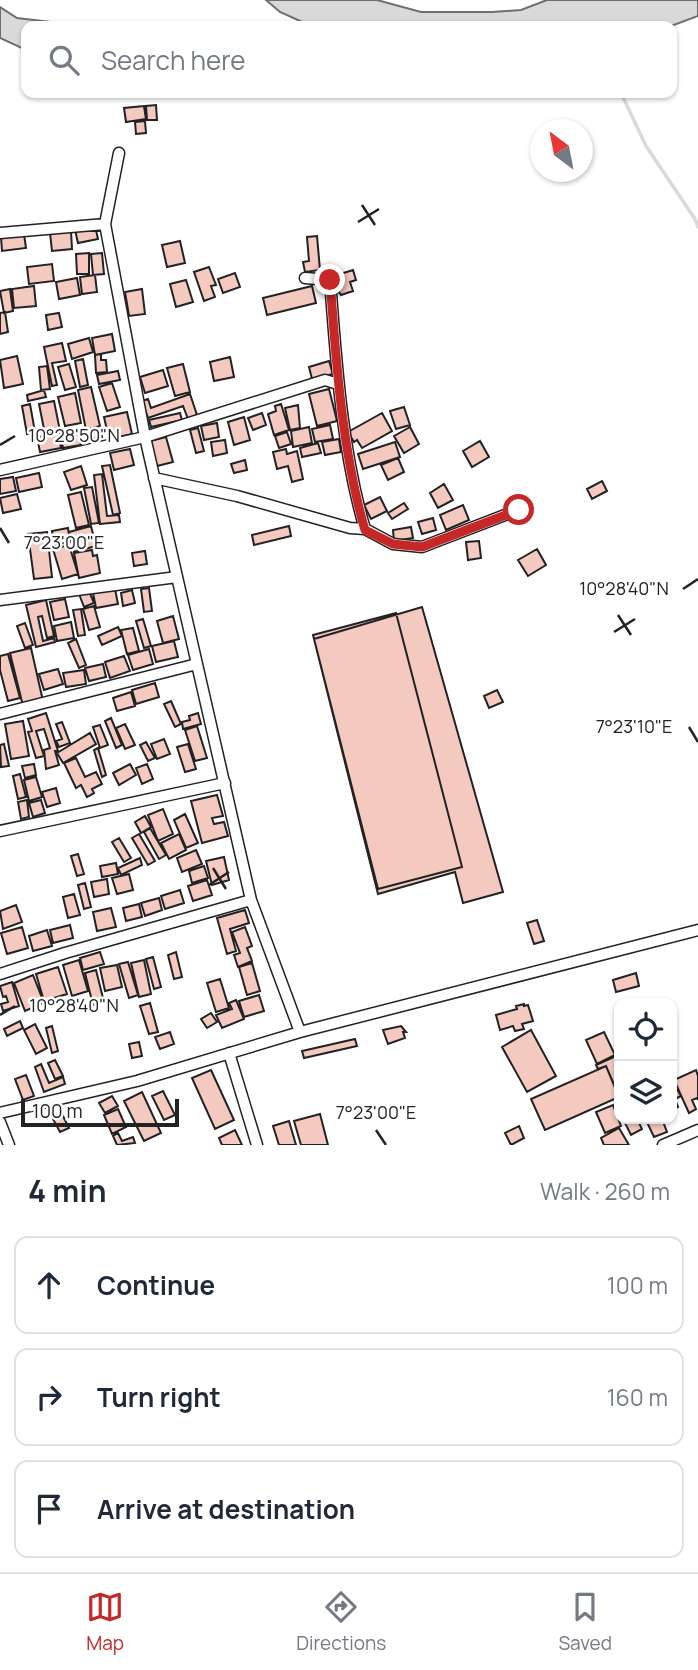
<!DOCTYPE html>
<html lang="en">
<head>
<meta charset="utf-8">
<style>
  :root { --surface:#fff; --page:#f2f2f3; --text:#1f2937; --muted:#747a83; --line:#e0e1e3; --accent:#c62828 }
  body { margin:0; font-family:Manrope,sans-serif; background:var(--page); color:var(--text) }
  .controls { position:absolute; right:21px; bottom:21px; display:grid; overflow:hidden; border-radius:14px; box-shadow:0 2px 5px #0004 }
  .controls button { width:63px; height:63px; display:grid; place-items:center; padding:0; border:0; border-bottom:2px solid var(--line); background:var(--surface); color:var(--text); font:35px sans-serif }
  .compass { position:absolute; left:530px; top:119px; width:63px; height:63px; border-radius:50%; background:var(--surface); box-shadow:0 2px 5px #0004; rotate:328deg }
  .scale { position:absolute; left:21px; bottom:18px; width:158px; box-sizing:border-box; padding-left:7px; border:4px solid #222; border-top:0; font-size:19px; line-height:24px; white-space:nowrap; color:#222; -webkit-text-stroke:5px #fff; paint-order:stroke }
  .stop { position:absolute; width:21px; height:21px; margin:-16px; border:5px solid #c62828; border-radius:50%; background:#fff }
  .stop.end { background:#c62828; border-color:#fff; box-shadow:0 2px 7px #0008 }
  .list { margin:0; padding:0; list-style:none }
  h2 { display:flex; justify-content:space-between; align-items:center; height:91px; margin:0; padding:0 28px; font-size:30px }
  h2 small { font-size:23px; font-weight:400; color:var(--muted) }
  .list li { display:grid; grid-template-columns:46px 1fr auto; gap:21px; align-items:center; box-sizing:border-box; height:98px; margin:0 14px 14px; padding:0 14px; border:2px solid var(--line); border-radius:14px }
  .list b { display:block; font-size:26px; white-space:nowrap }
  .list em { font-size:23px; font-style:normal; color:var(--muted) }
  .icon { flex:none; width:38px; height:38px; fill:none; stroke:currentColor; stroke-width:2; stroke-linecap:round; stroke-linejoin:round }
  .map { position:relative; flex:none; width:698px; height:1145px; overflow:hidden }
  .search { position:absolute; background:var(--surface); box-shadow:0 2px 5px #0004; left:21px; right:21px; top:21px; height:77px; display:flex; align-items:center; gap:18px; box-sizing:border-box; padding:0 24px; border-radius:14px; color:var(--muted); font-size:26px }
  .sheet { height:427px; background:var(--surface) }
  nav { display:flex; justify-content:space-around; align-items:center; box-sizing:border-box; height:98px; border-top:2px solid var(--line); background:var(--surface); font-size:19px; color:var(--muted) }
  nav a { display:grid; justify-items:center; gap:4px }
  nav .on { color:var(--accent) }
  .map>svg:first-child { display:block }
</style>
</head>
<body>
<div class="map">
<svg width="698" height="1145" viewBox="0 0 698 1145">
  <rect width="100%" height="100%" fill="#fff"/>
  <path fill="#d9d9d9" stroke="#6f6f6f" stroke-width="2" d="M266 0H377L421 12H492L521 10 547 0H698V16L671 26H370L340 23 311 26 280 12Z
    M0 7 17 18 59 23 69 26H26V50L0 38Z"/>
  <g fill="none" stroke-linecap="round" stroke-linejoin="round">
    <path stroke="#d9d9d9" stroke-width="3.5" d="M621 93 646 146 695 219 698 227"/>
  </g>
  <path fill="#f3c9c0" stroke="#222" stroke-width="2" d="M156 105 157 120H147L146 106Z
    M144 106 146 119 126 122 124 108Z
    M145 121 146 133 136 134 135 122Z
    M95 226 98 239 78 243 75 230Z
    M71 231 72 249 52 251 50 233Z
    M24 234 26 248 2 251 1 237Z
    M317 236 320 270 305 272 303 262 309 261 307 237Z
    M180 241 185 263 167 267 162 245Z
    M89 253V274H77L76 254Z
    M102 253 104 274 93 275 91 254Z
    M52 264 54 281 29 284 27 267Z
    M209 267 216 285 211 286 215 297 204 301 194 272Z
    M353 270 356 280 350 282 353 291 341 295 339 292 336 293 334 285 337 284 334 276Z
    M235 273 240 287 223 293 218 279Z
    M95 275 97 292 82 294 80 277Z
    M77 278 80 295 59 299 56 282Z
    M186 280 193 302 176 307 170 284Z
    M34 286 36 306 14 308 12 289Z
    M312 286 316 303 267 315 263 298Z
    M10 289 13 311 4 313 0 291Z
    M142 289 145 314 129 316 125 292Z
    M5 312 8 332 0 334V313Z
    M59 313 62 327 48 330 46 315Z
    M112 334 115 351 95 355 92 338Z
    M89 338 93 352 72 359 68 344Z
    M62 343 66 361 52 363 57 385 52 386 44 347Z
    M101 354V360H106L107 372 96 373 95 355Z
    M17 356 23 384 4 388 0 360Z
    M230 357 234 377 214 381 210 362Z
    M83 359 88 385 80 387 75 361Z
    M329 361 333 374 312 379 309 367Z
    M69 364 76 387 65 390 58 367Z
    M183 364 190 392 175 396 167 368Z
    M47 366 50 389 41 390 39 367Z
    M163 370 168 386 145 393 140 377Z
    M118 371 120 380 99 384 97 375Z
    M112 383 120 407 107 411 99 387Z
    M91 387 100 426 86 430 78 390Z
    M329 389 337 421 317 426 309 394Z
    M44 390 46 397 28 401 27 395Z
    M75 393 81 423 65 426 58 397Z
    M190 394 197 415 188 419 183 406 148 418 142 401 148 399 151 408Z
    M54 401 60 431 45 434 39 404Z
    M30 404 35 432 27 434 22 406Z
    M281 404 289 430 274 435 268 414 276 411 275 406Z
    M298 405 300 428 290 430 285 408Z
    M404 407 410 425 396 429 390 411Z
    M127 412 132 434 109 439 104 417Z
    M180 413 182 420 151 427 149 420Z
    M262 413 266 425 253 430 248 418Z
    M382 413 392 431 362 448 357 440 354 442 348 432Z
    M244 417 250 440 234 445 228 422Z
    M217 423 219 437 204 440 201 426Z
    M330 425 333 439 315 442 312 429Z
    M309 427 312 443 293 447 291 431Z
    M410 427 419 444 404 453 394 436Z
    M198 428 204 451 196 453 190 430Z
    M78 429 81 445 63 448 60 433Z
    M100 429 102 437 87 440 85 432Z
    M287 432 291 444 279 448 275 436Z
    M58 433 61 448 40 452 37 437Z
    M166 437 173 462 157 466 150 441Z
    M339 439 341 452 325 455 322 442Z
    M225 440 227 453 213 456 211 442Z
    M480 441 489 457 472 467 463 451Z
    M395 442 400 457 363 469 358 454Z
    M318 443 321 453 302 457 300 448Z
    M130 449 134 465 114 470 110 453Z
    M286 449 287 454 297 451 303 479 292 482 288 466 277 469 273 452Z
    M398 458 404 472 388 480 381 465Z
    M245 460 247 470 234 473 231 464Z
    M110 465 120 513 113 515 102 466Z
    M81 466 87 485 71 490 64 472Z
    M39 473 42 487 19 492 16 478Z
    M102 474 107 516 119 515 120 522 100 524 94 475Z
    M13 477 16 491 0 494V479Z
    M602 481 607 491 592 499 587 489Z
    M444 484 453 500 438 508 430 493Z
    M92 487 99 523 91 524 84 488Z
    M81 492 89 525 76 528 68 495Z
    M17 494 21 509 3 513 0 498Z
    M380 497 387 511 371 519 364 505Z
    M404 503 408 509 392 519 388 513Z
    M463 505 469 520 446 530 440 515Z
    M433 518 436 530 422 534 418 522Z
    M91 526 96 546 74 552 69 532Z
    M289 526 291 536 254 545 252 535Z
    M411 527 413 538 394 541 393 530Z
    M68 528 70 542 54 545 52 531Z
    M47 532 52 577 34 579 28 534Z
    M479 541 481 558 468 560 466 542Z
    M69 545 78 574 62 579 53 549Z
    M537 549 546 565 528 576 518 560Z
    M92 550 93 556 97 555 100 573 79 578 74 553Z
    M145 551 147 564 134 566 132 553Z
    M149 588 152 611 144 612 141 589Z
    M115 589 118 604 96 608 93 593Z
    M132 590 135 603 123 606 121 593Z
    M89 591 94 603 84 607 79 594Z
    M65 599 69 617 54 620 50 602Z
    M46 600 54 636 47 638 42 616 38 617 43 641 54 638 55 642 36 647 26 605Z
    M94 606 100 627 89 630 83 609Z
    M422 607 503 892 463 903 455 872 378 894 314 639Z
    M81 609 85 635 78 636 73 610Z
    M396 613 462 867 378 889 313 635Z
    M173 616 179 639 163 643 157 621Z
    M143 619 151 646 144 648 136 621Z
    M71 622 74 638 57 641 54 626Z
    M25 623 33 645 25 648 17 626Z
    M118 627 122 636 102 645 98 636Z
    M133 628 139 651 127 654 121 630Z
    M76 639 86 665 79 668 68 643Z
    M174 641 178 657 156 662 152 646Z
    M31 648 43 701 23 706 10 653Z
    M149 649 153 664 133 670 128 655Z
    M8 654 20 698 8 701 0 670V656Z
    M124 656 130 671 110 678 105 662Z
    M103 664 106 677 89 681 85 668Z
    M58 669 63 684 44 690 39 674Z
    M84 670 86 684 66 687 63 673Z
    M155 683 159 697 136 704 132 690Z
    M497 690 503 702 489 708 484 696Z
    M131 692 135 706 117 711 113 698Z
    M171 701 181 724 175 727 164 704Z
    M46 713 58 751H55L59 765 46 769 44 750 50 748 44 729 36 731 44 756 36 758 28 732 32 731 28 719Z
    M198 713 201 724 183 729 182 722 190 720 189 716Z
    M111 718 122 745 116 748 105 721Z
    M23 721 29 756 11 759 5 724Z
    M62 722 70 743 59 747 56 741 62 739 56 724Z
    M125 724 135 745 125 749 116 728Z
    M100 725 108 745 100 748 93 727Z
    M197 726 207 758 195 761 185 730Z
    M90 733 96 744 63 763 57 753Z
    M164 739 170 754 157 759 151 744Z
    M146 742 155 758 148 761 140 745Z
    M4 744 9 766 1 767 0 745Z
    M188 744 196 769 185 772 177 747Z
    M98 748 106 775 102 777 94 750Z
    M76 758 85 777 96 772 102 784 92 789 94 793 87 797 81 785 76 788 64 763Z
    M34 764 36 775 25 778 22 766Z
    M130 764 136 775 119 785 113 773Z
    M147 764 153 779 142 784 136 768Z
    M20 774 26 797 18 799 13 776Z
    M36 777 42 797 29 801 24 780Z
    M56 788 60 803 47 807 42 792Z
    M217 795 223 816 212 818 214 824 224 822 228 836 202 843 191 801Z
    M27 800 29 817 21 819 18 802Z
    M41 800 45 813 33 817 29 803Z
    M163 809 173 834 158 841 148 815Z
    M185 814 198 843 186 848 174 820Z
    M145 816 151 827 141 833 135 822Z
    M150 828 166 855 159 859 144 832Z
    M139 834 155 861 148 865 132 838Z
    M179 834 186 850 169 859 161 843Z
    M119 838 131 858 124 862 112 842Z
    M196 850 202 864 182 872 177 858Z
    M78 854 84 874 77 876 71 856Z
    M224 857 229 880 212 885 206 861Z
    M140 858 142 865 121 875 118 868Z
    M116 863 118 874 102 877 100 866Z
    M204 866 208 878 192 883 189 871Z
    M129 874 133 890 117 894 112 878Z
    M107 879 109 894 94 897 91 882Z
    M207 880 212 895 193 901 188 886Z
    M85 883 91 907 84 909 78 885Z
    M180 890 184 903 165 909 161 896Z
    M74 894 80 915 68 918 63 897Z
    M159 898 162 910 145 916 141 903Z
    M139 904 142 917 126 921 123 908Z
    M16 905 22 922 3 929 0 911Z
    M111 908 116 927 97 931 93 912Z
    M245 910 249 923 230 929 236 951 227 954 217 918Z
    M537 920 544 941 534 944 527 923Z
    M70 925 73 938 53 943 50 930Z
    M22 927 28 948 7 954 1 933Z
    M245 927 252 946 247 948 252 961 238 967 234 955 240 953 232 932Z
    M47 930 52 946 33 951 29 936Z
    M100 952 104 964 83 970 80 958Z
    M176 952 182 977 174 979 168 955Z
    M153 957 161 987 154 989 146 959Z
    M79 960 88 991 72 996 63 965Z
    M144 960 151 994 139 997 131 963Z
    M128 962 138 995 129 998 119 964Z
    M252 963 260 991 247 995 239 967Z
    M117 965 122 987 105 991 100 968Z
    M58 967 67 994 44 1001 36 974Z
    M96 970 104 1002 93 1005 85 973Z
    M636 973 639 986 616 992 613 980Z
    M33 975 44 1003 25 1011 14 983Z
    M220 979 229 1008 216 1012 207 983Z
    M12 982 19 1006 3 1011 1 1004 8 1002 6 996 3 997 0 986Z
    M259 995 264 1011 244 1017 239 1001Z
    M236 1000 244 1019 222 1028 216 1015 232 1009 229 1003Z
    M150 1003 158 1032 149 1034 140 1006Z
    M524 1004V1006L528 1005 533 1021 522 1024 524 1029 515 1031 513 1026 500 1030 496 1015 517 1009 516 1006Z
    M211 1013 217 1022 207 1028 201 1019Z
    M20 1021 23 1028 7 1036 4 1029Z
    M35 1024 47 1048 36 1054 24 1030Z
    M52 1026 58 1051 52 1053 46 1028Z
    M401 1026 406 1032H403L405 1038 388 1044 383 1030Z
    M531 1030 556 1076 527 1092 502 1047Z
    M170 1032 174 1044 160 1049 155 1037Z
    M604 1032 615 1055 597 1064 586 1040Z
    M355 1039 357 1046 304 1058 302 1051Z
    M139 1042 142 1056 132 1058 129 1044Z
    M616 1056 619 1065V1096L606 1066 598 1069 596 1065Z
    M55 1060 63 1076 55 1079 48 1063Z
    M41 1064 49 1083 63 1077 65 1084 44 1092 35 1067Z
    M606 1066 619 1097 545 1130 531 1099Z
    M211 1070 234 1120 215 1129 192 1078Z
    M696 1070 698 1076V1100L697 1098 692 1100 696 1109 689 1113 674 1080Z
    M26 1075 34 1096 23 1100 15 1079Z
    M672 1080 681 1096 675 1099 678 1107 672 1110Z
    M163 1091 175 1115 164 1120 152 1096Z
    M142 1092 161 1133 144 1141 124 1101Z
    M112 1096 118 1106 105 1113 99 1103Z
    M613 1105 621 1126 605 1133 596 1112Z
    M118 1109 126 1127 112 1134 104 1115Z
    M62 1114 69 1128 60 1132 53 1119Z
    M320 1114 328 1145H301L294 1121Z
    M623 1119H637L642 1129 631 1135Z
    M643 1119H662L667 1132 654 1137 646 1120Z
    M289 1121 296 1145H279L273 1126Z
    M519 1126 524 1138 511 1145 505 1133Z
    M619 1128 629 1145H604L601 1138Z
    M235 1130 242 1145H222L219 1138Z
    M118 1133 122 1141 133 1137 135 1143 117 1145 113 1136Z"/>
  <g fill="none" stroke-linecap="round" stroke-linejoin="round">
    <g stroke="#222" stroke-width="13">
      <path id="street" d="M105 224 145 437 251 900 300 1032
        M0 233 105 224 119 153
        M305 278 330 280C336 360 342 452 365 529
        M0 470 145 437 325 380 338 384
        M154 478 237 496 350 528 365 529 393 544 422 547 518 510
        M0 600 177 577
        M0 714 197 664
        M0 831 225 783
        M0 974 65 953 251 900
        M229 1053 257 1145
        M0 1113 137 1081 300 1032 698 930
        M0 1122 9 1145
        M663 1145 698 1130"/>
    </g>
    <use href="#street" stroke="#fff" stroke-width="10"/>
  </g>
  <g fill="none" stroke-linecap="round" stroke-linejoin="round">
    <path stroke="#c62828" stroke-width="9" d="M330 280C336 360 342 452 365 530L393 544 422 547 519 510"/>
  </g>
  <path fill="none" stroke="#222" stroke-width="2.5" d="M362 205 375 225M358 222 379 209M0 445 15 436M0 528 9 543M683 589 698 579M618 615 631 635M614 632 635 619M689 727 698 742M213 868 226 889M209 885 229 872M0 1015 15 1006M376 1130 386 1145"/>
  <g font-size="18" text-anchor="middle" fill="#222" stroke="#fff" stroke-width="5" stroke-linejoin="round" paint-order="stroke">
    <text x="74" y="442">10°28'50"N</text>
    <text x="64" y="549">7°23'00"E</text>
    <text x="624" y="595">10°28'40"N</text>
    <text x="634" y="733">7°23'10"E</text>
    <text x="74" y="1012">10°28'40"N</text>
    <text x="376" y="1119">7°23'00"E</text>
  </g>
</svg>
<div class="controls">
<button><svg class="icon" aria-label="locate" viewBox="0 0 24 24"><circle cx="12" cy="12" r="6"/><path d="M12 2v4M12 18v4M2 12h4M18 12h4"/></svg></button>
<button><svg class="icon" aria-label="layers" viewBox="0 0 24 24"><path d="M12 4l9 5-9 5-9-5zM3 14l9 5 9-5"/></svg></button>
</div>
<svg class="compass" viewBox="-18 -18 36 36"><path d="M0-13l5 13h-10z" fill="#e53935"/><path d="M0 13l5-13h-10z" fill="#747a83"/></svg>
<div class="scale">100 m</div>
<div class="stop" style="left:519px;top:510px"></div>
<div class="stop end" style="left:330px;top:280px"></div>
<div class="search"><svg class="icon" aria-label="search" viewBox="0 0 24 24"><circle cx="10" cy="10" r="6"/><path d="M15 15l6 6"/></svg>Search here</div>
</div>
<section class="sheet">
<h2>4 min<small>Walk · 260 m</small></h2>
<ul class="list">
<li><svg class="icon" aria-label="ahead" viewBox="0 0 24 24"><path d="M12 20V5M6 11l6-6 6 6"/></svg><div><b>Continue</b></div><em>100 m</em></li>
<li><svg class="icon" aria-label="right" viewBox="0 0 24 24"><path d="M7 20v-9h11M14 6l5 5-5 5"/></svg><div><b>Turn right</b></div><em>160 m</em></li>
<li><svg class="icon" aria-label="arrive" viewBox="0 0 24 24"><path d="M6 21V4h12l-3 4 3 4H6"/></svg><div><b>Arrive at destination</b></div></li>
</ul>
</section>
<nav>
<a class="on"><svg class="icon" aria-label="map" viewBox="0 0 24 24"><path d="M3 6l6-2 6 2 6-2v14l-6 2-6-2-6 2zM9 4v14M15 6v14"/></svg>Map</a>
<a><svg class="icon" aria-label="directions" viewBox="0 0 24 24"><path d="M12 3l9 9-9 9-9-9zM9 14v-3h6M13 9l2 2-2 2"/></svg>Directions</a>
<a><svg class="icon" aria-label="saved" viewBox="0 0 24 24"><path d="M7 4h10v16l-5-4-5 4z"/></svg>Saved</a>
</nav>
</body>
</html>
